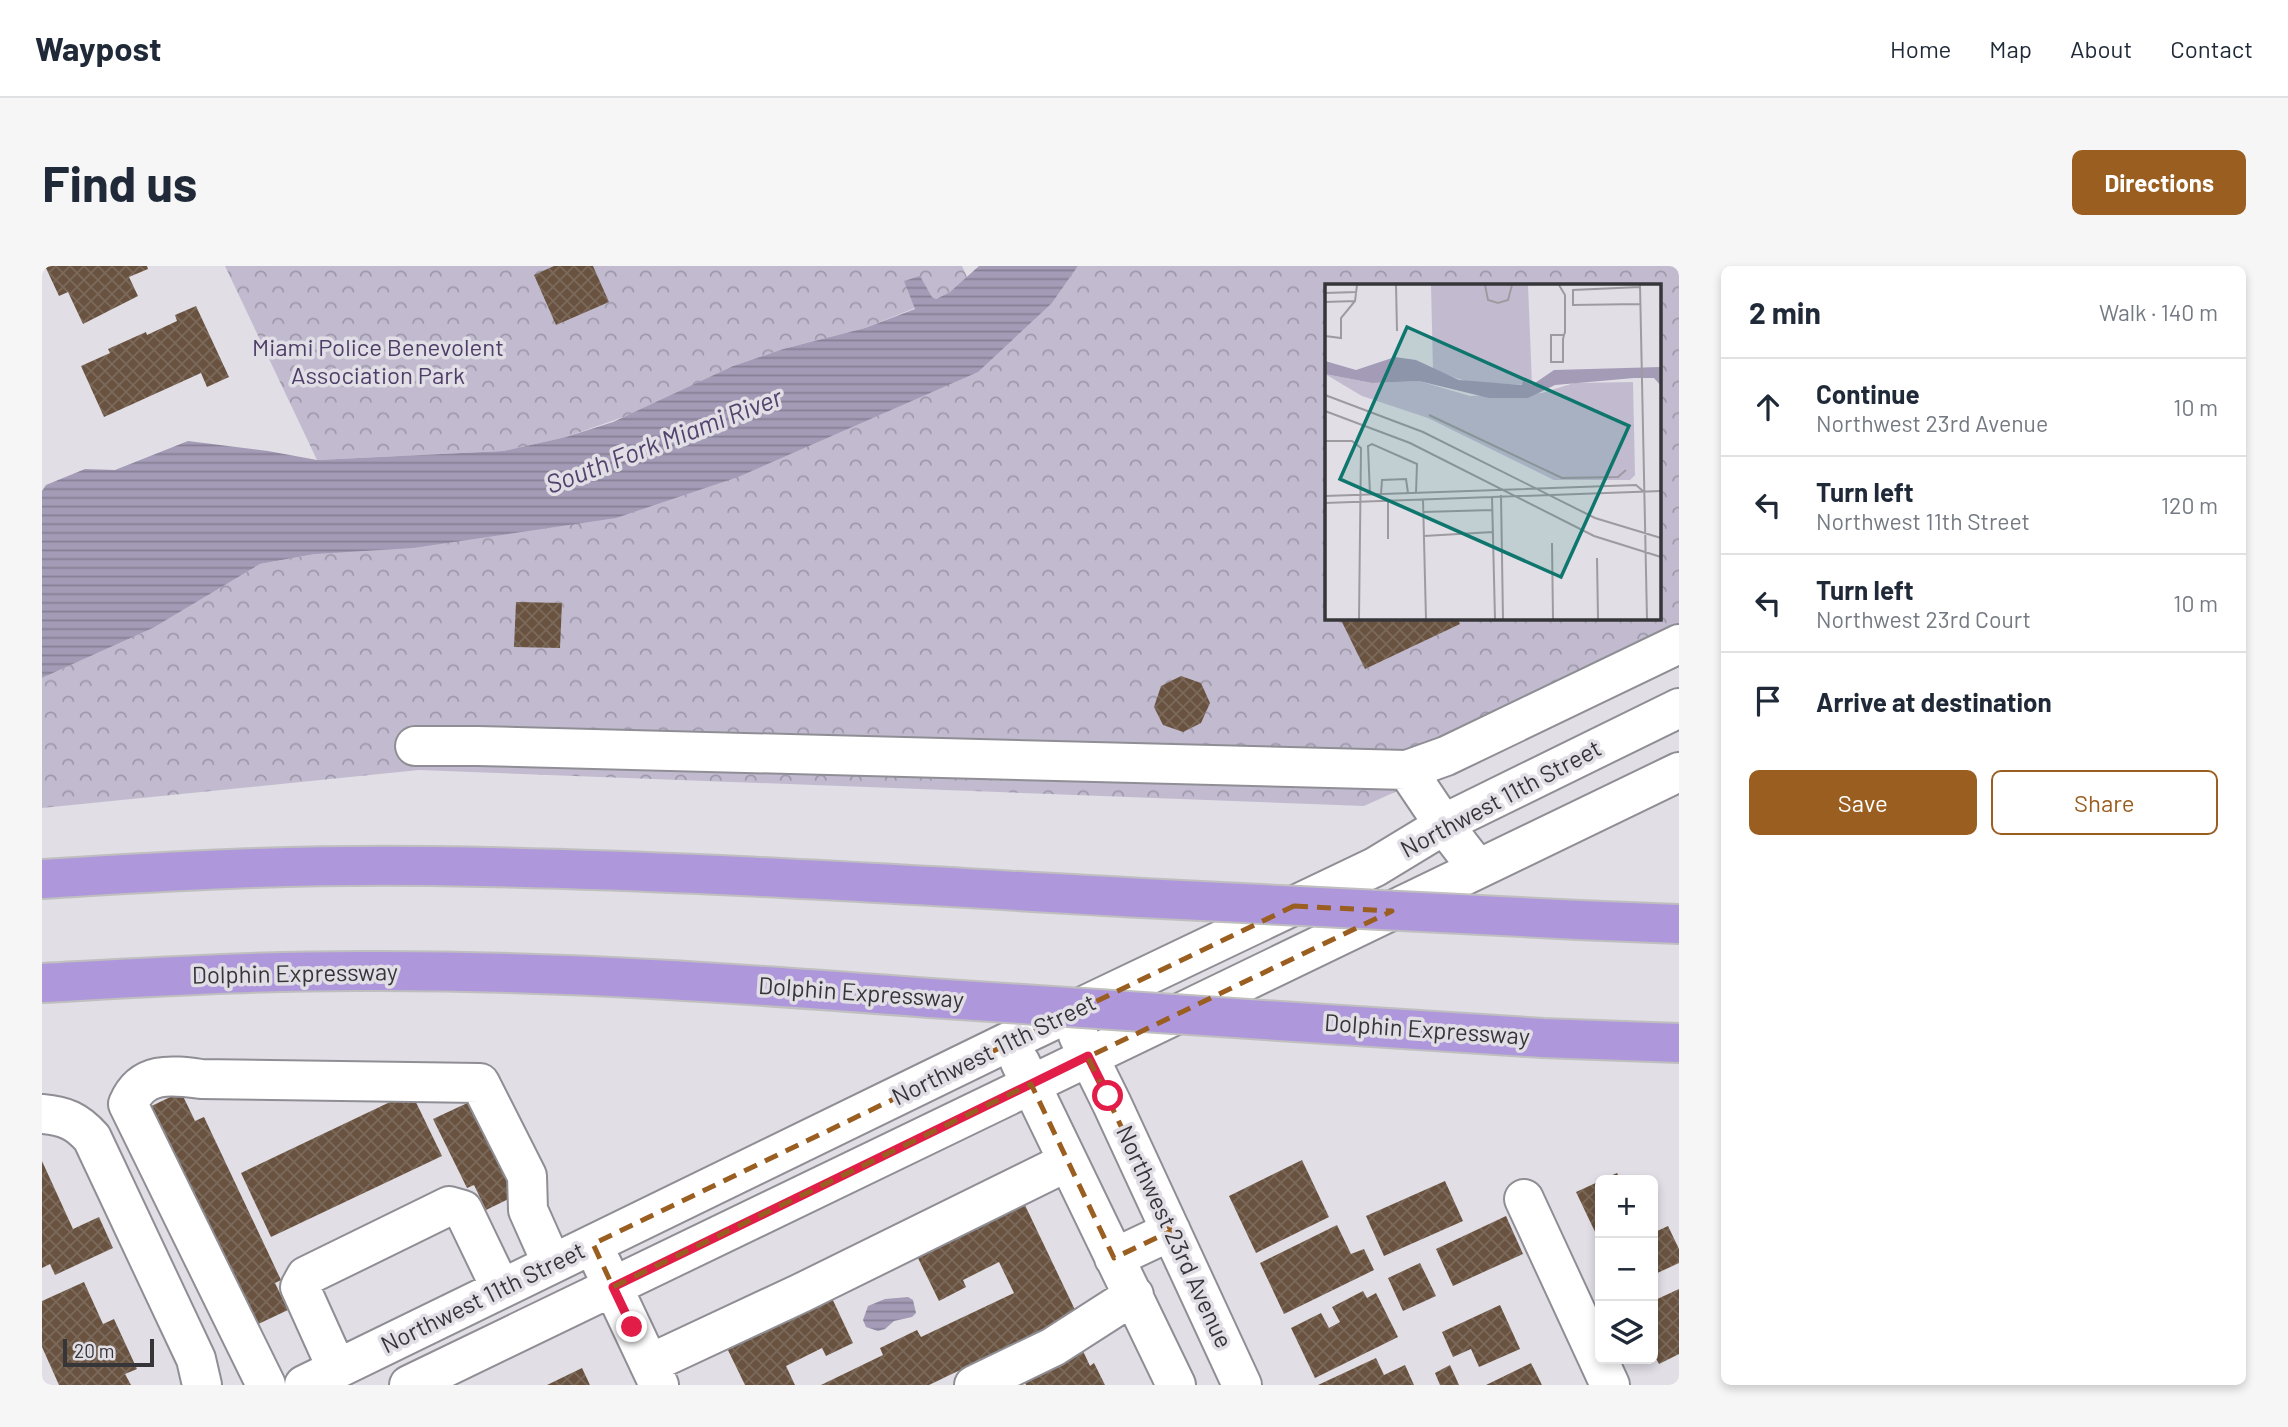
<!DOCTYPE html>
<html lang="en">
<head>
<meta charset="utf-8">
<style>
  :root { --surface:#fff; --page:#f6f6f7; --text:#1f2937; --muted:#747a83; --line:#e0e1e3; --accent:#9a5e21 }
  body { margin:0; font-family:Barlow,sans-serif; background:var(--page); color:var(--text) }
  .controls { position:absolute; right:21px; bottom:21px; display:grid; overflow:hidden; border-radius:10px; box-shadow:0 4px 10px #0003 }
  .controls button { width:63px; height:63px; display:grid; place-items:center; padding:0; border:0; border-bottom:2px solid var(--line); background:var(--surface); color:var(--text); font:35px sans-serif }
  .scale { position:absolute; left:21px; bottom:18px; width:91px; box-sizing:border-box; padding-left:7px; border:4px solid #363638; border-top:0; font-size:19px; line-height:24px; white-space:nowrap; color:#363638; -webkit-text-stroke:5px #e1dee6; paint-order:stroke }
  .stop { position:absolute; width:21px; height:21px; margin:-16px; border:5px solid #e11d48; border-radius:50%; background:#fff }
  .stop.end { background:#e11d48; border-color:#fff; box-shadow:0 2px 7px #0008 }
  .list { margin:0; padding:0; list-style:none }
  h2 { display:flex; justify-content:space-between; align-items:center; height:91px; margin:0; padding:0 28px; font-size:30px }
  h2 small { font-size:23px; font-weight:400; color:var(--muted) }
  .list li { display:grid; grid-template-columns:46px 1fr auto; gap:21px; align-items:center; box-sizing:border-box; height:98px; padding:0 28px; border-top:2px solid var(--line) }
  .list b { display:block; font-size:26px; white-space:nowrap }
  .list p { margin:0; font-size:23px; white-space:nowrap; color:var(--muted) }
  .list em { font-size:23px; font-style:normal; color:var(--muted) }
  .actions { display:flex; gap:14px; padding:21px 28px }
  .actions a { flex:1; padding:16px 0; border:2px solid var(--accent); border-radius:10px; text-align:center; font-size:24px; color:var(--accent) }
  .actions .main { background:var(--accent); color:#fff }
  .icon { flex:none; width:38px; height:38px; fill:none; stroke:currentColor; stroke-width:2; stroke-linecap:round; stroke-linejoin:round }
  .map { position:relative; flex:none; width:1637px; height:1119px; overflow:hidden; border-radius:10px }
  header { display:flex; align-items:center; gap:42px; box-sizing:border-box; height:98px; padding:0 35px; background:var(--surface); border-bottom:2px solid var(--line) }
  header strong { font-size:33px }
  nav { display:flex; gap:38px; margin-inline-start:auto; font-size:24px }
  .intro { display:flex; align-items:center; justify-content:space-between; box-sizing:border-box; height:168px; padding:0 42px }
  h1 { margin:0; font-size:49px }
  .button { padding:18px 32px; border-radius:10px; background:var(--accent); color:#fff; font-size:24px; font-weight:700 }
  main { display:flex; gap:42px; padding:0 42px }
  aside { flex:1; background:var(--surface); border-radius:10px; box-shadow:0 4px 10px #0003 }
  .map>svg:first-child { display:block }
</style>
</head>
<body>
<header>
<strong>Waypost</strong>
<nav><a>Home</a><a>Map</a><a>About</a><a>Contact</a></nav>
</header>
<div class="intro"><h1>Find us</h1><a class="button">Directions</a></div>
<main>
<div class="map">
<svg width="1637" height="1119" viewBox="0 0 1637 1119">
  <defs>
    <pattern id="park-crowns" width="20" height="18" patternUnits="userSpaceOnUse" patternTransform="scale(1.75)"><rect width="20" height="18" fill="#c2bbd0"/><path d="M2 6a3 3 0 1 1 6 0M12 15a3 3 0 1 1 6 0" fill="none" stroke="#9e99aa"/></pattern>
    <pattern id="water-rules" width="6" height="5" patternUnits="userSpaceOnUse" patternTransform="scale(1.75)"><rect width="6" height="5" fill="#a49bb6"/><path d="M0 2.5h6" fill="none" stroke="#867f95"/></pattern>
    <pattern id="building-cross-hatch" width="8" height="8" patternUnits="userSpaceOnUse" patternTransform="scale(1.75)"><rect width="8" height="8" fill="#695340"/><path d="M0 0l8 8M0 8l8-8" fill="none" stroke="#7b695a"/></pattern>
  </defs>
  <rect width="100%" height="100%" fill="#e1dee6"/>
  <path fill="url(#park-crowns)" fill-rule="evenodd" d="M183 0H920L926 13 908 26 894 33 890 31 878 11 863 15 873 42 823 62 741 83 691 100 590 148 524 171 461 185 275 194Z
    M1036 0H1637V398L1322 540 377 504 0 542V412L111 362 218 298 273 288 1010 37ZM1285 19H1618V352H1285Z"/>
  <path fill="url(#water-rules)" d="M937 0H1036L1010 37 936 106 696 211 574 252 371 282 273 288 218 298 111 362 0 412V225L4 219 43 203 73 204 146 175 226 185 275 194 461 185 524 171 571 156 691 100 741 83 823 62 873 43 862 15 878 10 890 31 894 33 908 26Z
    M866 1031 871 1034 874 1047 870 1051 852 1055 843 1063 836 1065 824 1061 821 1054 826 1040 843 1033Z"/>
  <path fill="url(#building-cross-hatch)" d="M3 0H105L106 3 87 11 96 30 41 58 26 26 17 30Z
    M512 0H551L567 36 514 59 492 9Z
    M154 40 187 111 165 121 159 107 62 151 39 100 68 87 66 83 104 66 105 69 135 55 133 49Z
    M474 336 520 337 518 382 472 381Z
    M1298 352H1415L1418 358 1323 403Z
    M1139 410 1159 417 1168 437 1159 457 1141 466 1121 459 1112 441 1119 420Z
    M139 826 153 855 162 851 239 1014 233 1017 246 1044 208 1062 103 843Z
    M369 826 400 890 229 971 199 907Z
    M436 832 481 926 444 944 432 919 425 922 391 853Z
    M1260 894 1287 951 1214 987 1187 930Z
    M0 895 31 963 57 951 71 982 13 1009 8 998 0 1002Z
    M1575 907 1579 914H1559Z
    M1403 915 1421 955 1342 990 1324 950Z
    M1558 915V968L1555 970 1534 926Z
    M981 935 1035 1048 887 1119H779L841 1089 838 1082 875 1064 879 1071 972 1027 957 996 921 1014 924 1021 897 1035 873 986Z
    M1464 950 1481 988 1411 1020 1394 983Z
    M1295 959 1309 988 1322 983 1332 1004 1242 1048 1218 997Z
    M1626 960 1637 983V997L1611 1009V967Z
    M1378 997 1394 1030 1361 1045 1346 1012Z
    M42 1016 61 1058 72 1053 95 1103 83 1108 89 1119H17L0 1081V1035Z
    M1637 1023V1088L1617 1098 1611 1087V1035Z
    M1321 1025 1325 1032 1334 1027 1356 1071 1273 1112 1249 1062 1279 1047 1287 1062 1298 1056 1290 1041Z
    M788 1028 811 1077 784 1090 780 1082 744 1100 753 1119H703L683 1078Z
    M1458 1039 1478 1083 1437 1101 1429 1083 1411 1091 1400 1066Z
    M1041 1085 1048 1100 1052 1097 1063 1119H984L982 1114Z
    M1334 1092 1342 1109 1363 1099 1372 1119H1276Z
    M1489 1097 1500 1119H1444Z
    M1408 1099 1417 1119H1398L1393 1107Z
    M540 1102 548 1119H505Z"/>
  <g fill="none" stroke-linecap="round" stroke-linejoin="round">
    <g stroke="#908e95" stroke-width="42">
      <path id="minor" d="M373 480H435L1365 504 1404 490 1637 378
        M1365 504 1402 559 1436 603
        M1036 769 1070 838 1200 1119
        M978 796 1134 1119
        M0 848C23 850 35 855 50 872L154 1093 160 1119
        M1482 933 1568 1119
        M1072 992 1129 965
        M560 998 617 1119
        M607 1098 759 1027 1025 896
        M295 1103 258 1021 264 1010 407 940 421 944 459 1023
        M224 1119 86 838C100 805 129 809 159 813L438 817 485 910 486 944 510 998
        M262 1119 968 775 1333 601 1417 550 1637 442
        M367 1119 1637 506
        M932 1119 1011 1081 1092 1029"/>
    </g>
    <g stroke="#bfbfbf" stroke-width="42">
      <path id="highway" d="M0 613C129 605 258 598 387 600 625 603 863 619 1100 632
        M1537 654 1637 658
        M0 717C113 711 226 704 339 705 522 705 705 718 888 732
        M1299 759 1501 772 1637 777"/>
    </g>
    <use href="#minor" stroke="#fff" stroke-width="38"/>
    <use href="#highway" stroke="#af97db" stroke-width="38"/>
    <g stroke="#bfbfbf" stroke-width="42" stroke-linecap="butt">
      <path id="highway-bridge" d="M1100 632 1537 654
        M888 732 1299 759"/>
    </g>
    <use href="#highway-bridge" stroke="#af97db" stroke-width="38"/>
  </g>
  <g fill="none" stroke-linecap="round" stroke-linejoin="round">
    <path stroke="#e11d48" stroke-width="9" d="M590 1061 571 1021 989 818 1046 790 1066 830"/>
  </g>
  <path fill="none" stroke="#9a5e21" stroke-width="5" stroke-dasharray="14 9" stroke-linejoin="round" d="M1252 640 1350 645 1046 791 1129 965 1072 992 989 818 571 1021 551 978Z"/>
  <g text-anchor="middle" stroke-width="7" stroke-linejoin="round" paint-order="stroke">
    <g font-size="24" fill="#4d3e68" stroke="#e1dee6">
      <text x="336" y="90">Miami Police Benevolent<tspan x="336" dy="28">Association Park</tspan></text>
    </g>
    <g font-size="24" fill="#363638" stroke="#e1dee6">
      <text transform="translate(1459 533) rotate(-28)" y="8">Northwest 11th Street</text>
      <text transform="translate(253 708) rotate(-1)" y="8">Dolphin Expressway</text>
      <text transform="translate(819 727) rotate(4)" y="8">Dolphin Expressway</text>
      <text transform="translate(1385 764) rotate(4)" y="8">Dolphin Expressway</text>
      <text transform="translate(952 784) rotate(-26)" y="8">Northwest 11th Street</text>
      <text transform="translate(1132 971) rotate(65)" y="8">Northwest 23rd Avenue</text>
      <text transform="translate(441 1032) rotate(-26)" y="8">Northwest 11th Street</text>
    </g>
    <g font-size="26" font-style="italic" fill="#52436d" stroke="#e1dee6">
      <text transform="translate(622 175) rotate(-21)" y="9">South Fork Miami River</text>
    </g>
  </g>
  <g transform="translate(1283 18)">
    <rect width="336" height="336" fill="#e1dee6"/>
    <path d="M106 1H203L207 101 143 98 108 86ZM0 90 47 99 94 97 145 112 217 109 249 99 308 98 310 191 305 196H229L103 134 37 112Z" fill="#c2bbd0"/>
    <path d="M70 73 91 76 134 96 197 101 198 97 207 101 229 86 336 83V102L329 94H309L230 101 203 114H164L94 97 47 99 0 90V77L31 86Z" fill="#a49bb6"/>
    <path fill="none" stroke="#9d9ba0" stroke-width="2" d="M71 1 72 47M160 1 163 16 173 19 183 16 187 1M234 1 240 11V48L239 51 238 55V78H226V51H239M315 1 322 335M315 3 248 6V21L315 20M0 9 32 8M0 18 30 17M0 52 16 54V34L30 17 32 1M0 111 98 148 270 234 336 254M0 127 85 159 269 252 336 273M104 131 237 194 293 193 301 186M0 157H27L36 164 34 335M56 210 57 196 81 195 83 209M45 211 43 162 47 160 92 180 91 209M176 211 178 335M0 212 311 201 318 207M167 212 170 335M98 215 101 335M63 217V255M0 219 336 207M98 228 167 226M99 252 168 248M227 259 228 335M272 274 273 335"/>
    <path fill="#0f766e" fill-opacity="0.15" stroke="#0f766e" stroke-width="3.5" d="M82 43 304 142 236 293 15 195Z"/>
    <rect width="336" height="336" fill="none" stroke="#363638" stroke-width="3.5"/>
  </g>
</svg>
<div class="controls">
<button>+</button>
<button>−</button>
<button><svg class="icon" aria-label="layers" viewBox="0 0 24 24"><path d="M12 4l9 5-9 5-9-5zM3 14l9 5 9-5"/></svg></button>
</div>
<div class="scale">20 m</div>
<div class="stop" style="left:1066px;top:830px"></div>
<div class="stop end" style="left:590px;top:1061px"></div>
</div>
<aside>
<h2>2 min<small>Walk · 140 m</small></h2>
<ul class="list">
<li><svg class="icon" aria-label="ahead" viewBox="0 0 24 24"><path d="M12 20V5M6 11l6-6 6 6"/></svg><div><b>Continue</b><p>Northwest 23rd Avenue</p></div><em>10 m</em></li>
<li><svg class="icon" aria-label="left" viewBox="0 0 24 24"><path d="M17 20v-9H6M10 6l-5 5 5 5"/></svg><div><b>Turn left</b><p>Northwest 11th Street</p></div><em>120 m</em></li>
<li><svg class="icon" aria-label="left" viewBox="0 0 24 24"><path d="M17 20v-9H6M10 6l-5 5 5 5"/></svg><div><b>Turn left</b><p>Northwest 23rd Court</p></div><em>10 m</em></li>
<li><svg class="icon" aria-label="arrive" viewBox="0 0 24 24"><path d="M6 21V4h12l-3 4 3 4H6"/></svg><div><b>Arrive at destination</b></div></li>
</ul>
<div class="actions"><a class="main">Save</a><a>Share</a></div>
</aside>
</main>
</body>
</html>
